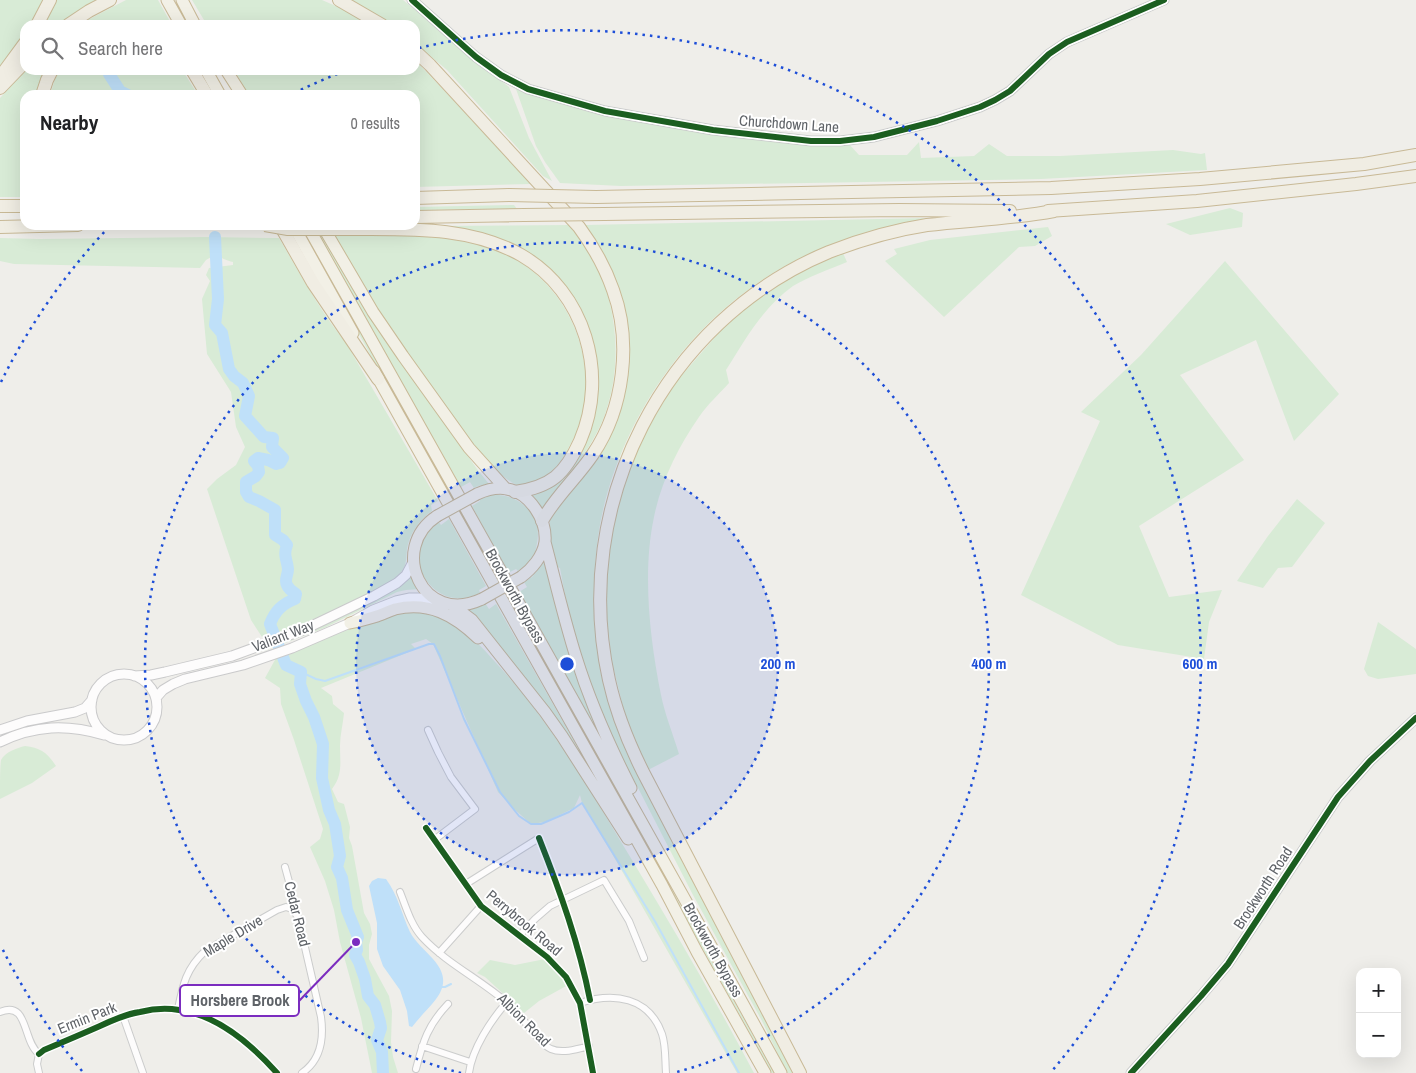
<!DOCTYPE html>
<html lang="en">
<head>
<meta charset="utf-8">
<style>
  :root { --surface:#fff; --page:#f2f2f2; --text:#202124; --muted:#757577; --line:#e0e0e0 }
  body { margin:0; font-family:"Archivo Narrow",sans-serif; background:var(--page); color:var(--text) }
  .controls { position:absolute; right:15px; bottom:15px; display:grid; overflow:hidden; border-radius:10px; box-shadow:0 5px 20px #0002 }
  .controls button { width:45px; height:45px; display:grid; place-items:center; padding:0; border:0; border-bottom:1px solid var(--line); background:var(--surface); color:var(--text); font:25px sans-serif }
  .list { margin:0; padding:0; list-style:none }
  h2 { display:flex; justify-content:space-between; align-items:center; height:65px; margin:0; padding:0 20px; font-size:21px }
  h2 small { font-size:16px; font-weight:400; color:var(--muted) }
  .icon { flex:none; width:28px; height:28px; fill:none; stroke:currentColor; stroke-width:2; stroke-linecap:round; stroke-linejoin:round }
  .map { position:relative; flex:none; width:1416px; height:1073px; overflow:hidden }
  .search { position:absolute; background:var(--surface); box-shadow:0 5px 20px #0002; left:20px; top:20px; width:400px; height:55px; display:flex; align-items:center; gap:12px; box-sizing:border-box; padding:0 18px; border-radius:15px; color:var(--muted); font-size:19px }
  .panel { position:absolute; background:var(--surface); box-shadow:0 5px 20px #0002; left:20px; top:90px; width:400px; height:140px; border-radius:15px }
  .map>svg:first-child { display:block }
</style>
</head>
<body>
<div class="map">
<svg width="1416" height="1073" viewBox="0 0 1416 1073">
  <rect width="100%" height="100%" fill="#efeeea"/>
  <path fill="#d8ebd6" d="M0 0H44L30 25H25V34L0 68Z
    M53 0H100L76 12 58 25H40Z
    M126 0H158L172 25H78Z
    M192 0H322L347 11 372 25H207Z
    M350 0H403L429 21 458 48 509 87 529 138 552 181 543 176 447 70 415 43V25H392L381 17Z
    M415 60C455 101 492 143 532 184L415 187V95H249L234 70H415Z
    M26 70H48L38 95H25V197H0V98Z
    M60 70H182L188 79 198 95H50L55 79Z
    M516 89 578 107 799 144 828 145 849 144 859 155H907L919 142 921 158 974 156 989 144 1007 156H1060L1173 150 1201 154 1205 153 1207 170 1041 179 621 186 560 183 545 162 536 146Z
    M514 205 517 209 415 210V207Z
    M1230 208 1243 213 1242 227 1190 235 1166 224Z
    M927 218C876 228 831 241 785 266 693 317 627 409 603 510 595 545 593 581 595 617 596 641 598 664 604 686 617 736 643 784 666 830 688 873 711 916 734 958 754 996 775 1034 794 1073H787L762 1021 693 895 616 745 592 688 576 639 565 595 560 568 554 566 550 535V518L555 508 582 477 625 380 605 257 585 225Z
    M569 225C574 231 580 236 584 242 617 293 625 361 604 417 595 440 581 459 566 479 559 488 551 499 542 508L532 494 571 462 595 361 544 268 441 226Z
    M1048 227 1052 236 1035 246 1019 247 944 317 885 261 897 254 894 249 930 240Z
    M304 235H307L451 493 448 495Z
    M405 235C442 238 483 240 515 259 573 292 601 368 578 430 575 437 570 444 567 451 559 466 548 477 531 483 528 483 524 486 521 486 509 486 483 456 474 447V445L432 389 379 312 334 236Z
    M320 236H322L369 314 477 469 489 484 478 486 474 488 470 482 461 487 367 322Z
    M205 237 279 238C300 274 320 311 346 343L438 501 431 505 432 511C420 519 409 534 407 549 406 557 407 564 402 571 391 589 306 623 282 633L281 631 262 637 251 620 207 489 217 479 236 465 245 447 236 427 231 392 207 354 202 299 210 281 206 275 209 268 233 265V262C226 260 219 259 218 251L214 252 213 256 206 260 200 268 14 264 0 261V238L39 239Z
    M843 253 847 262C830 269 808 277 793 286 763 307 745 340 726 370L729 383C719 394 707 405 699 417 678 447 661 482 654 517 642 573 650 640 661 695 665 715 673 734 679 754L648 770 635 742 625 715 612 662 605 610 608 556 617 503 642 437 676 382 722 329 740 313 773 287 798 272Z
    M1225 261 1339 394 1294 441 1256 340 1180 375 1244 460 1139 526 1169 597 1222 590 1209 622 1204 659 1118 645 1021 595 1100 421 1081 412 1141 355Z
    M491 495C519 493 543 515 537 543 536 549 535 554 532 558 529 564 523 567 518 571L516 569 508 573 472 506 480 501V499Z
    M1297 499 1325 523 1292 567 1278 568 1263 588 1237 581 1268 536Z
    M449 519 486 586 479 590 480 593C473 596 465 599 457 598 430 597 408 563 422 538 426 532 433 526 438 521L441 525Z
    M545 561 611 756 519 592 527 587 524 582 532 577Z
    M411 575 420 589 406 590 397 592 324 628 264 651H256L356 609 396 588Z
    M509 597 774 1073H772L507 598Z
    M485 603 489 609 496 604 587 764 497 646 467 609 478 607Z
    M407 611C421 611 435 611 447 618 466 630 482 647 497 664 551 722 591 792 632 860 674 930 716 1001 754 1073H737L618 864 582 803 580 795 574 808 545 822 531 824 512 807 498 792 433 644 426 639 411 644 416 649 321 688 332 696 333 704 344 713C343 724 340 735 340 746 340 762 343 775 332 789L338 802 344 804 350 827 349 838 352 846 364 913 370 924 372 934 369 945V959L389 996 392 1011 391 1042 393 1057 398 1073H372L361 1018 340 942 334 910 325 881 310 847 320 839 323 829 294 740 281 704 280 688 265 678 276 658 319 639Z
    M1378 622 1416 649V674L1378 679 1368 676 1364 669Z
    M25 746C40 748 47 752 56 766L32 783 0 799C0 791 0 765 1 760 5 752 17 748 25 746Z
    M545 959 565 978 568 985 539 1001 524 1013 485 977 477 973 490 960 515 965Z"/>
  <path fill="#bfe0f9" d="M378 878 386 879C398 895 402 915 410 932 415 942 426 951 433 959 459 988 429 1004 412 1027L409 1026 407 1011 400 990 383 966 377 949V923L369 886 372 881Z"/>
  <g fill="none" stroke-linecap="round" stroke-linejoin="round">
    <path stroke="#bfe0f9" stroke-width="2" d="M301 672 316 679 325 681 429 644H434L440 656 464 719 500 792 519 816 531 824H541L569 812 582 803 656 923 739 1073
      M442 987H445L451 984"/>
    <path stroke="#bfe0f9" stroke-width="12" d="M109 74 120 91 128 95
      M215 237 218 299 215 325 222 333 229 369 234 376 243 383 249 396 245 416 264 437 273 438 272 447 283 458 280 463 276 464 268 460 258 458 254 461 258 466 259 472 256 476 246 482V492L249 497 259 501 275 510V535L283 540 287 545C283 556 287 559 288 569 288 575 284 580 287 585 288 588 293 592 296 594L295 599C282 604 275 611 270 624L286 665 301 672 300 684 306 701 314 717 323 744 322 778 329 810 335 824 340 856 337 867 342 878 347 910 358 937 356 942 357 950 355 955 359 962 365 979 368 996 375 1005 380 1022 381 1028 377 1040 382 1052 383 1073"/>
    <g stroke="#cbcccc" stroke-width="8">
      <path id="minor" d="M428 730 438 752 451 777 475 809 434 840
        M426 828 481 906 547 957 566 977 580 1003 593 1073
        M285 867 294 900 292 909 298 917 321 1017C324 1039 321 1060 302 1073
        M466 884 539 838
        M400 892C406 907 411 925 422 937 448 965 484 981 512 1007 523 1017 539 1044 551 1049 562 1054 578 1049 589 1046
        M519 936 535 919 550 906 604 880 629 921 644 958
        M439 953 481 906
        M580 1003C614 992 649 997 662 1034 666 1046 665 1060 666 1073
        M178 1009C183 984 186 969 205 951L277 910 286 907 292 909
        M0 1012C29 1000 22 1041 39 1054
        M123 1016 143 1073
        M422 1046 470 1062
        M39 1054 44 1050C63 1042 82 1034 100 1026 113 1020 126 1014 140 1012 152 1009 167 1008 179 1010 217 1015 252 1045 277 1073
        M39 1054 37 1064 39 1073
        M416 1069C423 1041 428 1025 448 1004
        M469 1073C472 1049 491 1020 507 1002"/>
    </g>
    <g stroke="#cbcccc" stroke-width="11">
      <path id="tertiary" d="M412 0 476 57 501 75 528 89 605 111 713 130 811 141H840L874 137 937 121 980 107 995 100 1010 91 1049 54 1067 42 1164 0
        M1131 1073 1201 996 1228 964 1338 797 1370 761 1416 718"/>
    </g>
    <g stroke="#cacacb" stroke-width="11">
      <path id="secondary" d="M91 707a33 33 0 1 1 66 0a33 33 0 1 1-66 0Z
        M134 676 151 675 165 672 232 656 303 630 374 596 397 583 406 575 414 560
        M156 698 163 690 173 684 185 679 243 665 292 648 350 623 373 610 396 601 410 598H422L438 601
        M0 730 27 721 75 712 85 708 92 700
        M0 742C35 725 67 724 104 735"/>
    </g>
    <g stroke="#c8b996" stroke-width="13">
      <path id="trunk" d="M167 0 181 25
        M182 0 195 25
        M206 70 220 95
        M226 70 242 95
        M293 225 353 333
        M307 225 711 946 781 1073
        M322 225 373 312 403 356 469 448 506 489
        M374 371 662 885 697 952 765 1073
        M477 494C486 490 497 487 507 489 530 493 547 520 545 542 543 556 532 569 521 577
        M437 516C388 548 422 627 482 599
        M545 542C555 580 564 619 576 657 590 702 609 745 631 788
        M452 605 472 620 545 712 562 736 628 839
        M350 623C359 621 368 619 377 616 383 614 389 611 395 609 429 601 454 615 478 638"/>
    </g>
    <g stroke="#c8b996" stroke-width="14">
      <path id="motorway" d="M339 0 382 25
        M37 25 50 0
        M68 25 89 11 110 0
        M415 51 430 65 579 227C593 246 605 267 613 290 632 342 624 408 593 454 577 478 555 497 542 521
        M192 70 207 95
        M0 77 25 43
        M0 88 25 62
        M42 95 47 80 52 70
        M596 197 1051 188 1200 179 1364 164 1416 155
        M415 198 509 195
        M0 206H25
        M1048 211 1197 201 1356 184 1416 176
        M604 214 899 210 1010 211
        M415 217 524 215
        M280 225 313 283 378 379
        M0 227 78 225
        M357 229C413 229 471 227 521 255 585 292 609 374 580 441 565 474 551 487 515 492
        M800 1073 643 772C628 742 616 712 609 680 570 505 663 321 829 252 860 240 894 230 927 225 970 220 1012 219 1054 211"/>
    </g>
    <use href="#minor" stroke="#fdfcfc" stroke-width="6"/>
    <use href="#tertiary" stroke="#fdfcfc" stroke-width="9"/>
    <use href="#secondary" stroke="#fdfcfc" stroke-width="9"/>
    <use href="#trunk" stroke="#f2f0e6" stroke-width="11"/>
    <use href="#motorway" stroke="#f0ede3" stroke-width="12"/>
    <g stroke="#c8b996" stroke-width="13" stroke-linecap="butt">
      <path id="trunk-bridge" d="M437 516 477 494
        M482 599 521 577"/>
    </g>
    <g stroke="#c8b996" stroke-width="14" stroke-linecap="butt">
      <path id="motorway-bridge" d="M509 195 596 197
        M524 215 604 214
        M265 225 288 229H357"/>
    </g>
    <use href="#trunk-bridge" stroke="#f2f0e6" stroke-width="11"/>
    <use href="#motorway-bridge" stroke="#f0ede3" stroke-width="12"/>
    <g stroke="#fff" stroke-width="9">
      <path id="cycleway" d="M412 0 476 57 501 75 528 89 605 111 713 130 811 141H840L874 137 937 121 980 107 995 100 1010 91 1049 54 1067 42 1164 0
        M426 828 481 906 547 957 566 977 580 1003 593 1073
        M539 838C560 891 579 944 590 1000
        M39 1054 44 1050C63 1042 82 1034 100 1026 113 1020 126 1014 140 1012 152 1009 167 1008 179 1010 217 1015 252 1045 277 1073
        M1131 1073 1201 996 1228 964 1338 797 1370 761 1416 718"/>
    </g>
    <use href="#cycleway" stroke="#1b5e20" stroke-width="6"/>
  </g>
  <circle cx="567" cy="664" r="211" fill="#1d4ed8" fill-opacity=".12"/>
  <g fill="none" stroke="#1d4ed8" stroke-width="2.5" stroke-dasharray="2.5 5">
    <circle cx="567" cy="664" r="211"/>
    <path d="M461 1073A422 422 0 1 1 673 1073"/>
    <path d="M82 1071A633 633 0 0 1 1 946M1 382A633 633 0 0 1 108 228M294 93A633 633 0 0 1 345 71M419 48A633 633 0 0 1 1052 1071"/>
  </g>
  <g text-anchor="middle" stroke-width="4" stroke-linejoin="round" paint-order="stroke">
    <g font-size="15" fill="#5f6368" stroke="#fff">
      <text transform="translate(789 124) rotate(4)" y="5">Churchdown Lane</text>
      <text transform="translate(515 596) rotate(61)" y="5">Brockworth Bypass</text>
      <text transform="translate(283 636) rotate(-21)" y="5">Valiant Way</text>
      <text transform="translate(1263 888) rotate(-57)" y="5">Brockworth Road</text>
      <text transform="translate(297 914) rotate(76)" y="5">Cedar Road</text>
      <text transform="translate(524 923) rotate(40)" y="5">Perrybrook Road</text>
      <text transform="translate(233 936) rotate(-31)" y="5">Maple Drive</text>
      <text transform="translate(713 950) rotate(61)" y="5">Brockworth Bypass</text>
      <text transform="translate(87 1018) rotate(-22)" y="5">Ermin Park</text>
      <text transform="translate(524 1020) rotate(45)" y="5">Albion Road</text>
    </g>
  </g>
  <circle cx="567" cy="664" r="8" fill="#1d4ed8" stroke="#fff" stroke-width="2.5"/>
  <g font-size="15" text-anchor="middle" font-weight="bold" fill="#1d4ed8" stroke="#fff" stroke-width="4" stroke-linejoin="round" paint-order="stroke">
    <text x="778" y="669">200 m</text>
    <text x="989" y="669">400 m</text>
    <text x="1200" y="669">600 m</text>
  </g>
  <path fill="none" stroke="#7b2cbf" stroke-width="2" d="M356 942L299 1001"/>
  <circle fill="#7b2cbf" stroke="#fff" stroke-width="2" cx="356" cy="942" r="5"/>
  <rect fill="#fff" stroke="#7b2cbf" stroke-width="2" x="180" y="985" width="119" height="31" rx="5"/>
  <g font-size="16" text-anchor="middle" font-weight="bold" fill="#5f6368">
    <text x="240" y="1006">Horsbere Brook</text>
  </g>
</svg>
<div class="controls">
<button>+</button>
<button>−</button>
</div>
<div class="search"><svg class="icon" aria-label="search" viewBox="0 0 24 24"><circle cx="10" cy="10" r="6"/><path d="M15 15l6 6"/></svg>Search here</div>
<section class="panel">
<h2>Nearby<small>0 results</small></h2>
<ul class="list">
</ul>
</section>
</div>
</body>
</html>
